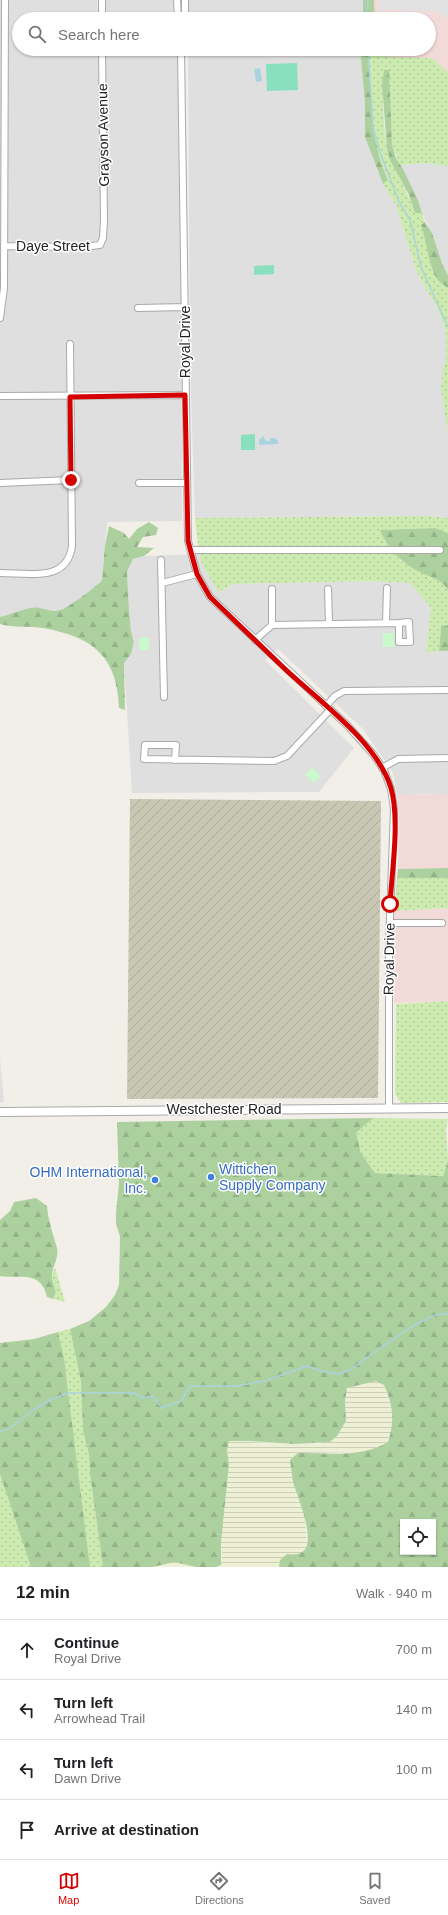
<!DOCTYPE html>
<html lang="en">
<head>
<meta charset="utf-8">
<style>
  :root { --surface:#fff; --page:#f2f2f2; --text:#202124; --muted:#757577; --line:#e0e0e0; --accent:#d40000 }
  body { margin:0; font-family:Helvetica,sans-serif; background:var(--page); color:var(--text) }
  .controls { position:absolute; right:12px; bottom:12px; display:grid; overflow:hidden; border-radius:0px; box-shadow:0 1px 3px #0004 }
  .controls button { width:36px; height:36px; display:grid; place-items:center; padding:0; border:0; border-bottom:1px solid var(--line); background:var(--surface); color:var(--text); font:20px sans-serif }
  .stop { position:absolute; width:12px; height:12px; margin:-9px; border:3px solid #d40000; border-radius:50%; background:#fff }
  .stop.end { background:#d40000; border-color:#fff; box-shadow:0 1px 4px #0008 }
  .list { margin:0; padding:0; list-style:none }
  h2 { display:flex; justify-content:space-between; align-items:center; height:52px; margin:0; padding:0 16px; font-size:17px }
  h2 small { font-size:13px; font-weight:400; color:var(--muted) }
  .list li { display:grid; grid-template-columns:26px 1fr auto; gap:12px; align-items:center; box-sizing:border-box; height:60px; padding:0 16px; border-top:1px solid var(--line) }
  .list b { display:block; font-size:15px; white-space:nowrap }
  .list p { margin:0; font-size:13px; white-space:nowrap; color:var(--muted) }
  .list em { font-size:13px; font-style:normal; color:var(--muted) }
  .icon { flex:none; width:22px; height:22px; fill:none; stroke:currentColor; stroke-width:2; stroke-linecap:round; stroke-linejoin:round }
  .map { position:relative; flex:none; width:448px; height:1567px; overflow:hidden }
  .search { position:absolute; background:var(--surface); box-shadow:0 1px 3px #0004; left:12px; right:12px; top:12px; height:44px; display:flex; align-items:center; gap:10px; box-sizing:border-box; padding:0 14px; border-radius:22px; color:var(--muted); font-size:15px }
  .sheet { height:292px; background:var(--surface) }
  nav { display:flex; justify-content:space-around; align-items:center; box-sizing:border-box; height:56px; border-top:1px solid var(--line); background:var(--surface); font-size:11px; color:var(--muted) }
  nav a { display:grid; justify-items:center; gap:2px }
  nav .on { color:var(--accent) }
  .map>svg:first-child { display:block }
</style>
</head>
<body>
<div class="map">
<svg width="448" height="1567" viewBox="0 0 448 1567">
  <defs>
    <pattern id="construction-furrows" width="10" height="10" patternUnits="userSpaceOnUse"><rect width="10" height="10" fill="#c7c7b4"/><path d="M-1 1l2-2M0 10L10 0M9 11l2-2" fill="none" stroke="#abab9a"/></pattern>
    <pattern id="farmland-rules" width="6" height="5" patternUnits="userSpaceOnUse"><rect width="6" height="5" fill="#eef0d5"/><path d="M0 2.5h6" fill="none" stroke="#ccceb7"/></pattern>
    <pattern id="grass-dots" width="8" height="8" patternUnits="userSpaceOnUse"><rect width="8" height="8" fill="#cdebb0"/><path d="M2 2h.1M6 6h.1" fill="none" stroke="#b0c997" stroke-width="1.8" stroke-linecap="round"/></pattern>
    <pattern id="forest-firs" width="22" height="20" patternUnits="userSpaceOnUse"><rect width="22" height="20" fill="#add19e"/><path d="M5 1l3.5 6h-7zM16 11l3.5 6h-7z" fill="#95b388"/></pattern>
  </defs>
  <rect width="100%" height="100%" fill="#f2efe9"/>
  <path fill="#e0dfdf" d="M0 0H97L98 19H19V49H98L102 240V49H181L182 521 107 522 102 581 80 600 52 614 0 618Z
    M102 0H180V19H102Z
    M188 0H363V19H188Z
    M188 49H360L365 103V137L383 184 396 205 416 270 425 288 438 309 446 332V360L443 368 448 433V518L427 516 195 518 190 365Z
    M426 163 448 166V275L443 266 432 233 422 213 418 200 400 165Z
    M199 554 203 567 220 592 233 584 374 581 410 583 431 608 426 651H448V794L397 795 393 773 363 729 278 649 265 660 354 748 319 792 132 793 124 663 131 654 134 642 131 631 129 611 127 572 133 559 144 556Z
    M0 1057 4 1102H0Z"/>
  <path fill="#f2dad9" d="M374 0H448V72L432 58 388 57 381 49H429V19H375Z
    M448 794V868L398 869 399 820 397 795Z
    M448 908V1001L394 1003V911Z"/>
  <path fill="url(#construction-furrows)" d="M130 799 381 801 378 1098 127 1099Z"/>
  <path fill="url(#farmland-rules)" d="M376 1381 384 1385 392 1408V1430L388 1442 379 1448 358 1452 298 1453 293 1480 304 1513 306 1532 307 1545 303 1552 280 1560 279 1567H217L221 1565 222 1554 221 1542 229 1464 227 1451 229 1441 295 1444H320L346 1421 345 1401 347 1388Z
    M174 1562 191 1565 196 1567H153Z"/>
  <path fill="url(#grass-dots)" d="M381 49 388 57 432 58 448 72V166L426 163 400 165 392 145 388 70H384C381 84 384 138 388 151 395 172 408 191 415 213H422L425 222 421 225 448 288V433L441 390 443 368 446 360V332L438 309 425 288 416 270 396 205 383 184 388 179 381 163 373 129 367 50Z
    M427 516 448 518V533L435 528 380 530 401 561 444 583 448 590V625L441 628 439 651 426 652 431 608 410 583 374 581 233 584 219 592 203 567 199 554 195 518Z
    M397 878H448V908L394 911Z
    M448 1001V1102L401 1103 395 1094 396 1004Z
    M373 1118 448 1119 446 1129 448 1160 443 1176 375 1173 361 1153 356 1133Z
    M55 1267 65 1302 53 1299 56 1293 52 1275Z
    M70 1329 81 1382 83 1430 89 1455 90 1474 103 1567H90L88 1553 64 1358 58 1332Z
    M0 1474 31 1567H0Z"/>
  <path fill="url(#forest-firs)" fill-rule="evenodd" d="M363 0H374L375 19H363Z
    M360 49H368L373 129 381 163 388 180 383 184 365 137V103Z
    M384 70H389L392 145 396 158 404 171 418 200 422 213H415L409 195 390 160 387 149 382 84Z
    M425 222 432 233 443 266 448 275V288C445 285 440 283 438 280 428 266 427 241 421 225Z
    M149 522 158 528 156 535 143 537 137 547 154 548 144 556 133 559 127 572 129 611 131 631 134 642 131 654 124 663 125 710 119 708C117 656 93 637 43 628 29 626 14 628 0 624V617C10 615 20 610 30 608 39 606 45 610 54 611 64 613 93 588 102 581L105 545 109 526 124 533 129 539 137 529Z
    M435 528 448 533V590C442 580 433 578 422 573 402 564 389 550 380 530Z
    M448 625V651H439L441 627Z
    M448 868V878H397L398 869Z
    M373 1118 356 1133 361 1153 375 1173 443 1176 448 1160V1567H279L280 1560 287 1554C295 1555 304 1555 307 1545 311 1528 298 1498 293 1482 292 1475 291 1467 290 1460L298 1453C328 1453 362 1458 388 1442 395 1422 393 1404 384 1385L376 1381 347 1388 345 1401 346 1421 337 1436 330 1442 295 1444 249 1441H229L227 1451 229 1464 221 1542V1565L216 1567H196L174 1562 153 1567H103L90 1474 89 1455 83 1430 81 1382 70 1329 89 1321 106 1307 115 1295 119 1285 120 1237 116 1223V1213L119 1184 117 1122ZM403 1522H433V1552H403Z
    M36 1198 47 1206C48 1220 53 1234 57 1248 59 1259 52 1267 52 1275 52 1281 55 1288 56 1293L53 1299 47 1297C41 1270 20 1279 0 1276V1220L10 1211 14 1202Z
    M58 1332 64 1358 90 1567H31L0 1474V1343L34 1339Z"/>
  <path fill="#c8facc" d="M383 633H394V647H383Z
    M149 637V650H139V638Z
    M312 768 321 776 314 783 305 775Z"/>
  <path fill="#88e0be" d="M297 63 298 90 267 91 266 64Z
    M274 265V274L254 275V266Z
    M255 434V450H241V435Z"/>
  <path fill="#e2e2e2" d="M379 0H448V18L435 11 378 10Z"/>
  <path fill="#aad3df" d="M260 68 262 81 256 82 254 69Z
    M263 436 266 441H270V438H275L278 441V444L259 445V440Z"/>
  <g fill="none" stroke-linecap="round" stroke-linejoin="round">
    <path stroke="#aad3df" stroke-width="1.5" d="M367 19 368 0
      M368 49 373 127 380 152 399 202 410 220 421 267 448 327
      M0 1431 9 1429 33 1410 50 1400 68 1393H134L142 1398 153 1396 162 1408 181 1401 190 1386H236L265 1381 307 1366 321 1371 338 1374 350 1370C368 1358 429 1308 448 1314"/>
    <g stroke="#a9a9a9" stroke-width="8">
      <path id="minor" d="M177 0 178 19
        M102 19V0
        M185 19V0
        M181 49 188 541 197 574 210 597 347 725 373 754 384 770 391 789 394 809 389 945V1108
        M4 246 82 247 100 245 103 238 104 220 102 49
        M138 308 185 307
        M0 318 4 288 5 0
        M0 396 185 395
        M0 483 71 480
        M139 483H187
        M191 550H440
        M161 560 164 697
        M0 573C28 573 67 583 72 546L70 344
        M162 583 197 574
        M328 589 329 624
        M409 622 410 642H399V623Z
        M386 623 387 588
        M272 625 399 623
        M255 640 272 625V589
        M326 706 335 696 344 691 448 690
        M175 760 176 745H145L144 759 274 761 287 756 330 710
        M382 768 398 759 448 758
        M390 923H442"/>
    </g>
    <g stroke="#a9a9a9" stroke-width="10">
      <path id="tertiary" d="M0 1112 448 1108"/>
    </g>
    <use href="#minor" stroke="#fff" stroke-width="6"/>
    <use href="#tertiary" stroke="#fff" stroke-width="8"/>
  </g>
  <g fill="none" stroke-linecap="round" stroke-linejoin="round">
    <path stroke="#d40000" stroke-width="5" d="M71 480 70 397 185 395 188 541 197 574 210 597C235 621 260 645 285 669 319 701 377 742 391 788 400 820 392 870 390 904"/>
  </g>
  <g fill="#3f7fe0" stroke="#fff" stroke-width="1.5">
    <circle cx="211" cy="1177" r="4"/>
    <circle cx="155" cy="1180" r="4"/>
  </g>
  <g text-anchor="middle" stroke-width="3" stroke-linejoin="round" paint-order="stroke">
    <g font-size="14" fill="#222" stroke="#fff">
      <text transform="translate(103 135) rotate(-91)" y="5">Grayson Avenue</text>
      <text x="53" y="251">Daye Street</text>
      <text transform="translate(185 342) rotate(-90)" y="5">Royal Drive</text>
      <text transform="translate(389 959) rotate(-89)" y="5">Royal Drive</text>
      <text x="224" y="1114">Westchester Road</text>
    </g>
    <g font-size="14" fill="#366cbe" stroke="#fff" text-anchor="start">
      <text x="219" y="1174">Wittichen<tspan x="219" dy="16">Supply Company</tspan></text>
      <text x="147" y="1177" text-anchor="end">OHM International,<tspan x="147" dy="16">Inc.</tspan></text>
    </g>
  </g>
</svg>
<div class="controls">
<button><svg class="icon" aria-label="locate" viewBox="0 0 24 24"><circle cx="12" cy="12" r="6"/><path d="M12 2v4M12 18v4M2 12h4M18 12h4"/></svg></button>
</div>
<div class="stop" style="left:390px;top:904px"></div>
<div class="stop end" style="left:71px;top:480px"></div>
<div class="search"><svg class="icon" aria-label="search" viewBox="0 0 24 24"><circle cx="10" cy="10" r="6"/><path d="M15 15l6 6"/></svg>Search here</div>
</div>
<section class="sheet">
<h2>12 min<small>Walk · 940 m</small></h2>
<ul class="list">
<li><svg class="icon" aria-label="ahead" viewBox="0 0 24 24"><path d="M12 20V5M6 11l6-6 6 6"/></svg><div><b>Continue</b><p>Royal Drive</p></div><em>700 m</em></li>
<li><svg class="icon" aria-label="left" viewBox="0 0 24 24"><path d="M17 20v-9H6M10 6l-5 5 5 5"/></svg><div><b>Turn left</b><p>Arrowhead Trail</p></div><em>140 m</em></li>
<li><svg class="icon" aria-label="left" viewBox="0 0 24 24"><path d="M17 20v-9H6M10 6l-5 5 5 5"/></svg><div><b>Turn left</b><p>Dawn Drive</p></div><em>100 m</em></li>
<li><svg class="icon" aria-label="arrive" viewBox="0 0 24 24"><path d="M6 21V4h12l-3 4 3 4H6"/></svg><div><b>Arrive at destination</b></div></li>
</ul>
</section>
<nav>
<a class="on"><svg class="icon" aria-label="map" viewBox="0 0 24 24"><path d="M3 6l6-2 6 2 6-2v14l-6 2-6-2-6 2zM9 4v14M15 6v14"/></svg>Map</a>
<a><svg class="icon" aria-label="directions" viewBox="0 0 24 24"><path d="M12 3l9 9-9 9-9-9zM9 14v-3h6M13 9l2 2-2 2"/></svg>Directions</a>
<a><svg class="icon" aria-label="saved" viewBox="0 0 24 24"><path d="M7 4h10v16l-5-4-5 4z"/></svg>Saved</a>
</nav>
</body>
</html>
